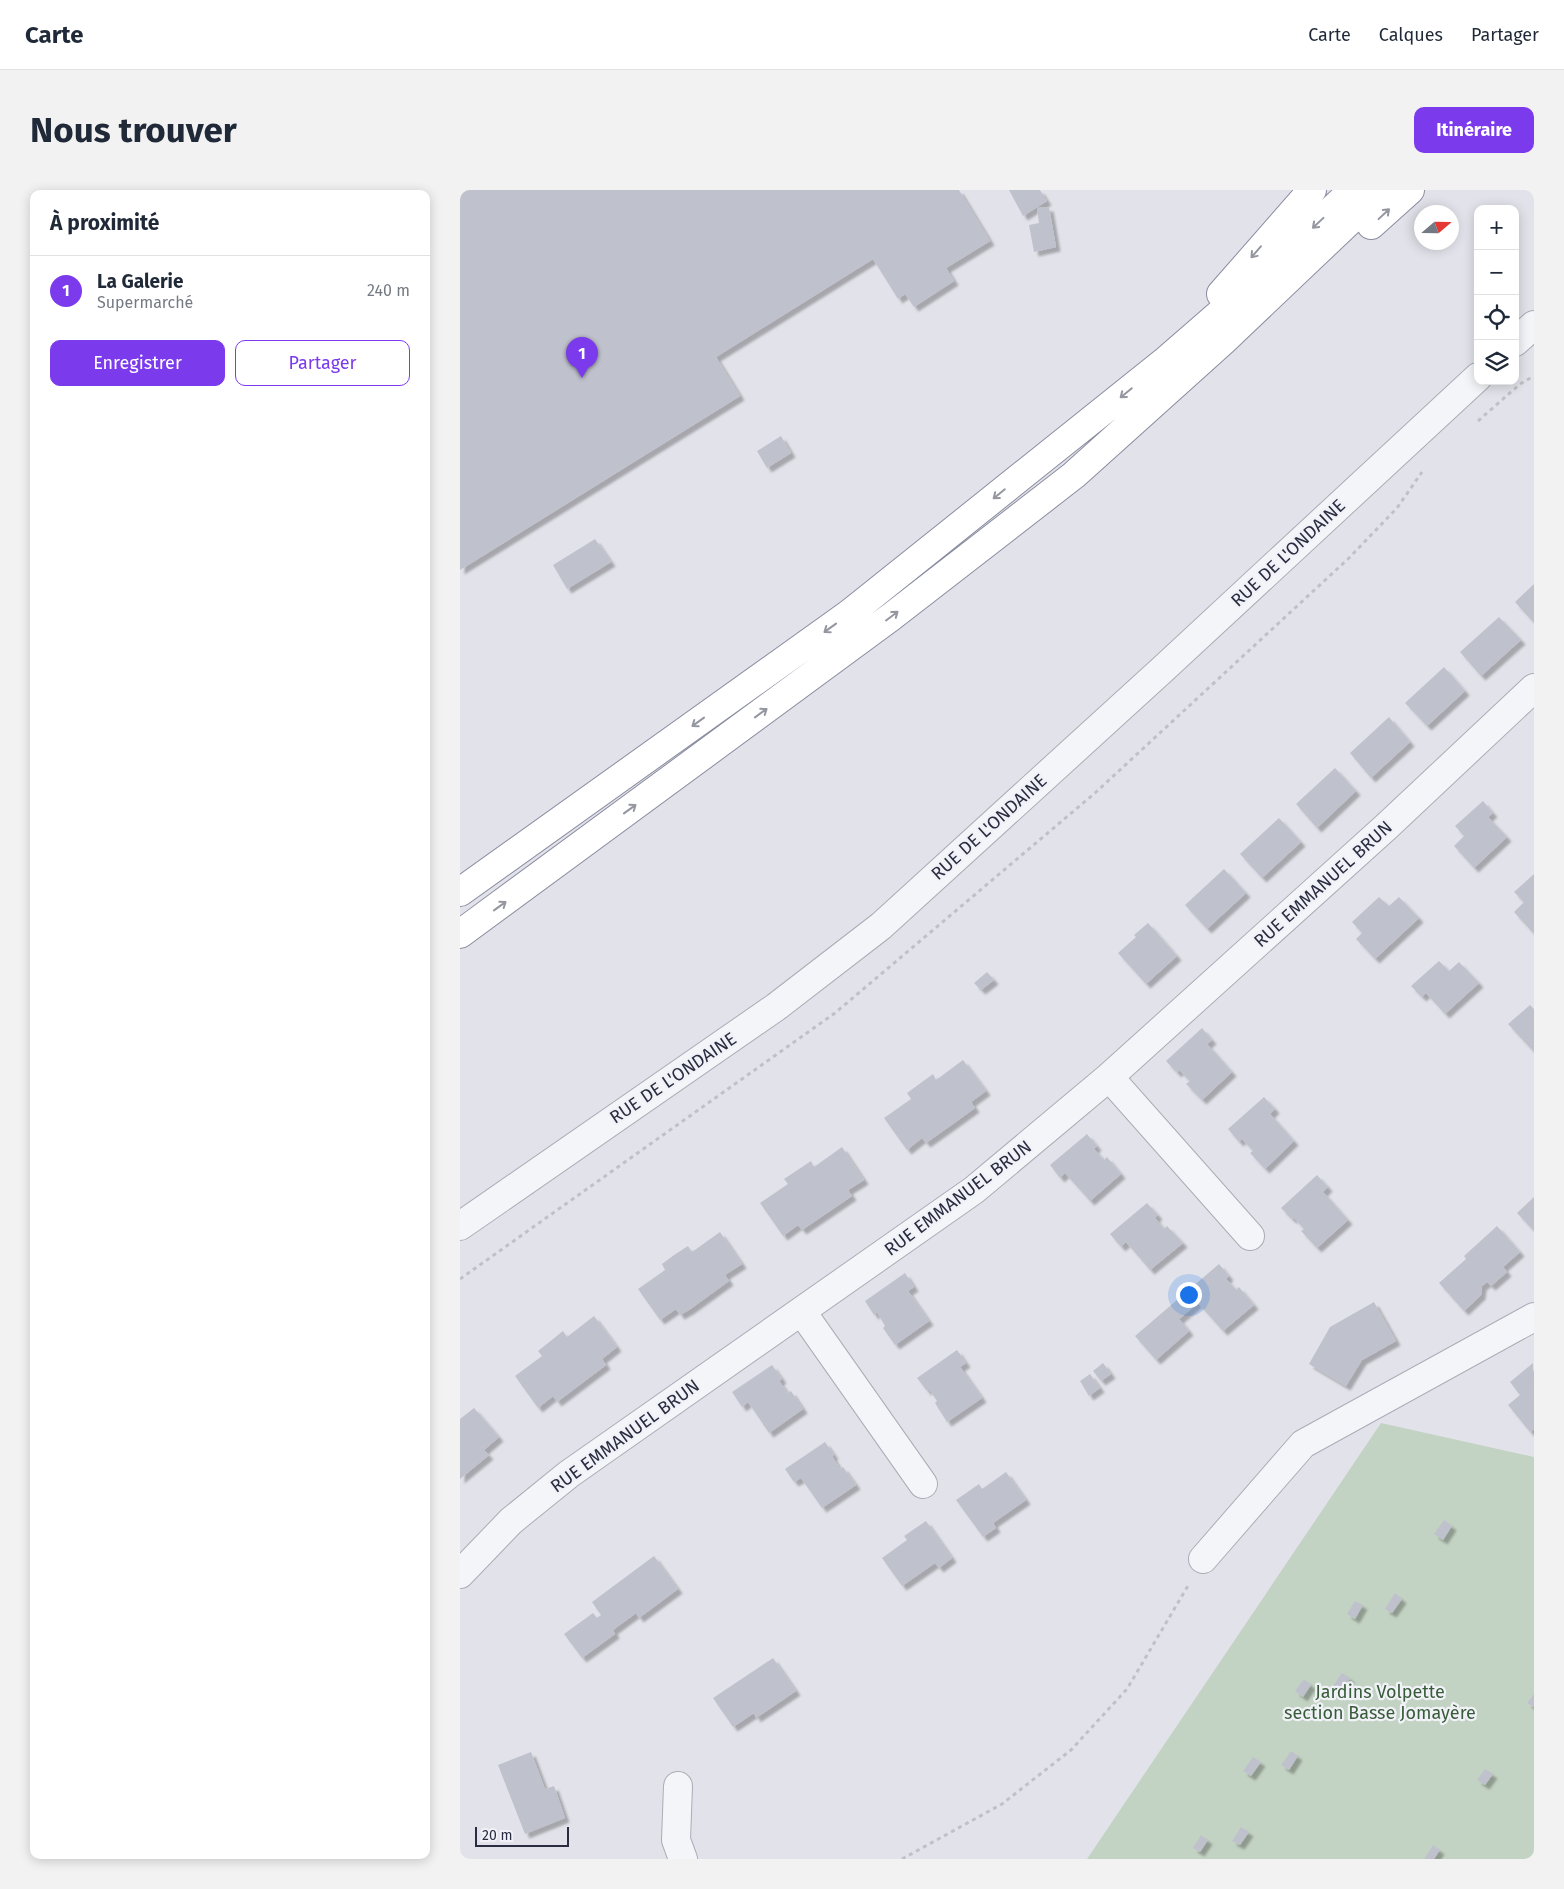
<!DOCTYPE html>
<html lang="fr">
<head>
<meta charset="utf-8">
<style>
  :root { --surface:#fff; --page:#f2f2f3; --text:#1f2937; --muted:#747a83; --line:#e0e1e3; --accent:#7c3aed }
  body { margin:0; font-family:"Fira Sans",sans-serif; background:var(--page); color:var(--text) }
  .controls { position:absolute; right:15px; top:15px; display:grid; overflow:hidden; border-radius:10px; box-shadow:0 2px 12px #0003 }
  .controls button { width:45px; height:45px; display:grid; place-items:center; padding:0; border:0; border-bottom:1px solid var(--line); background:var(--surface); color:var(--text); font:25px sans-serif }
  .compass { position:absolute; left:954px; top:15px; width:45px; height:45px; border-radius:50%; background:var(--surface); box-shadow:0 2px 12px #0003; rotate:70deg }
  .scale { position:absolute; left:15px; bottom:12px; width:94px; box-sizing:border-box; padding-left:5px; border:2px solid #2a2d41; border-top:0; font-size:14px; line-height:18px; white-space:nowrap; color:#2a2d41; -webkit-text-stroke:4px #f1f2f7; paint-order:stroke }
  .you { position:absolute; left:728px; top:1104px; width:18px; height:18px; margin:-12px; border:4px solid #fff; border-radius:50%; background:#1a73e8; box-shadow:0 0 0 8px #1a73e833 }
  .badge { display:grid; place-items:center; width:32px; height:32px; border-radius:50%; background:var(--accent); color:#fff; font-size:16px; font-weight:700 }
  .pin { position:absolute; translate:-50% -41px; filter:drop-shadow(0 1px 2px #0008) }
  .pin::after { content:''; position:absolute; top:26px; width:18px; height:15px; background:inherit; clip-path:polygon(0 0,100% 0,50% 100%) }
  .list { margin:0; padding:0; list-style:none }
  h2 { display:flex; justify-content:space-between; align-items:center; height:65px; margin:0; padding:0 20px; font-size:21px }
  h2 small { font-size:16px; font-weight:400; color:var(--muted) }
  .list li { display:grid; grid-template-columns:32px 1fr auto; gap:15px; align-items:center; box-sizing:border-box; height:70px; padding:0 20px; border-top:1px solid var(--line) }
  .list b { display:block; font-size:19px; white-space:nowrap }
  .list p { margin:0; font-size:16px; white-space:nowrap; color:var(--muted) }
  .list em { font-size:16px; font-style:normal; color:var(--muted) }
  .actions { display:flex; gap:10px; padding:15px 20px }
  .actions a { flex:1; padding:11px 0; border:1px solid var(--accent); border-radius:10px; text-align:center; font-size:18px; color:var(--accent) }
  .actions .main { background:var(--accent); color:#fff }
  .icon { flex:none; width:28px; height:28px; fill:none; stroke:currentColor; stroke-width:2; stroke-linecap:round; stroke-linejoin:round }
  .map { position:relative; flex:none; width:1074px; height:1669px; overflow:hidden; border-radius:10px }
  header { display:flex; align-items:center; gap:30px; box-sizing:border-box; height:70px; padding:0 25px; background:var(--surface); border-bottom:1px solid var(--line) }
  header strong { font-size:24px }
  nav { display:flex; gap:28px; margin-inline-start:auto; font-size:18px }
  .intro { display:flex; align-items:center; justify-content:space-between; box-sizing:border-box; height:120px; padding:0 30px }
  h1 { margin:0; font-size:35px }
  .button { padding:12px 22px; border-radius:10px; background:var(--accent); color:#fff; font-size:18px; font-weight:700 }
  main { display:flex; gap:30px; padding:0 30px }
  aside { flex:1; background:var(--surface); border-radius:10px; box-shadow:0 2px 12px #0003 }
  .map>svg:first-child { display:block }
</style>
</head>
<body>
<header>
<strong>Carte</strong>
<nav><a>Carte</a><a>Calques</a><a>Partager</a></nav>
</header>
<div class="intro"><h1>Nous trouver</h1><a class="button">Itinéraire</a></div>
<main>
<aside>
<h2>À proximité<small></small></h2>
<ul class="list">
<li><span class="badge">1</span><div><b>La Galerie</b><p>Supermarché</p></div><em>240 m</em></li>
</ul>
<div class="actions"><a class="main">Enregistrer</a><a>Partager</a></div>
</aside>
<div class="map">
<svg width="1074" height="1669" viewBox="0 0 1074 1669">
  <defs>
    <filter id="shadow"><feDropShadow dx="4.5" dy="4.5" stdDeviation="1" flood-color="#0004"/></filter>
  </defs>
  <rect width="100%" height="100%" fill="#e2e3ea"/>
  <path fill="#c3d3c3" d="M921 1233 1074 1267V1669H627Z"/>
  <path fill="#bfc1cc" filter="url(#shadow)" d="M0 0H499L530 51 486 78 494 91 454 117 445 104 438 109 413 69 256 167 280 206 0 380Z
    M549 0H580L587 11 563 26Z
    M589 17 596 57 574 62 569 35 579 33 577 18Z
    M321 246 331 263 307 278 297 261Z
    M135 349 151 372 107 399 93 375Z
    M1074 394V433L1055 412Z
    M1039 427 1061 450 1021 486 1000 462Z
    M984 477 1005 501 967 536 945 513Z
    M929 527 950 552 911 588 890 563Z
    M875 578 896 601 857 638 836 614Z
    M1023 611 1033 623 1028 627 1047 647 1014 678 994 656 1004 646 995 636Z
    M819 628 841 652 802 688 780 664Z
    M764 679 786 703 747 739 725 715Z
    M1074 684V744L1054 722 1064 712 1054 702Z
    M919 707 929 716 939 707 959 728 915 769 896 749 902 743 892 732Z
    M688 733 717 766 686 794 658 763 676 747 674 745Z
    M979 771 989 781 999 772 1019 793 985 824 966 803 962 807 951 796Z
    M527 782 534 790 521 800 514 793Z
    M1070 815 1074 819V862L1048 834Z
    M742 838 752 850 747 854 772 882 742 910 726 894 730 891 719 880 717 883 706 871Z
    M503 870 526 901 511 912 515 918 490 936 466 953 462 948 447 960 424 928 451 909 447 903 473 884 476 890Z
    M804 907 815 919 810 924 834 951 805 979 790 963 793 961 782 949 779 952 768 939Z
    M627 944 637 956 634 959 644 970 647 967 661 984 630 1011 605 983 600 988 590 975Z
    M382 957 404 990 388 1000 392 1006 342 1040 338 1035 323 1046 300 1013 328 994 324 989 351 971 354 977Z
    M857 985 868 997 863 1002 888 1030 857 1058 841 1041 844 1039 834 1028 832 1029 821 1018Z
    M1074 1007V1041L1057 1023Z
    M687 1013 698 1025 695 1028 704 1039 707 1036 723 1053 690 1080 666 1052 661 1057 650 1044Z
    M1037 1036 1060 1062 1043 1077 1047 1082 1031 1096 1027 1092 1022 1096 1021 1105 1004 1121 979 1093 1006 1069 1004 1066Z
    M260 1042 282 1074 265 1085 269 1091 229 1120 220 1125 216 1119 200 1130 178 1099 205 1080 202 1074 214 1065 228 1056 232 1062Z
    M759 1074 769 1086 766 1089 776 1100 779 1097 794 1115 763 1141 738 1113 719 1129 729 1141 696 1170 675 1146Z
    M445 1083 454 1097 448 1101 469 1131 435 1155 423 1138 425 1136 417 1122 414 1125 405 1111Z
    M914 1112 936 1151 902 1170 886 1196 849 1174 870 1137Z
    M134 1126 157 1157 142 1169 146 1175 97 1212 93 1206 78 1218 55 1186 82 1166 78 1161 103 1141 107 1147Z
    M497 1160 506 1173 500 1177 522 1208 487 1232 475 1213 477 1211 469 1199 467 1201 457 1188Z
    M643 1173 651 1184 641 1191 633 1181Z
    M1073 1173 1074 1239 1070 1242 1048 1215 1060 1205 1050 1192Z
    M312 1175 322 1189 319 1191 328 1203 331 1201 343 1219 309 1243 288 1212 282 1217 272 1202Z
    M630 1184 640 1198 629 1206 620 1191Z
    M14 1218 39 1247 24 1260 29 1265 0 1289V1229Z
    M365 1252 374 1265 372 1266 380 1279 383 1277 396 1295 362 1318 341 1288 334 1292 325 1279Z
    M546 1282 566 1310 533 1333 536 1338 523 1347 496 1310 519 1294 522 1299Z
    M984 1330 992 1336 983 1350 974 1344Z
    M466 1331 492 1368 479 1378 475 1373 442 1396 422 1368 447 1350 444 1346Z
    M194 1366 218 1399 179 1428 176 1423 153 1440 155 1444 122 1468 104 1444 133 1423 137 1428 141 1425 132 1412Z
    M935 1403 942 1409 932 1423 925 1419Z
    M895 1411 903 1415 895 1429 887 1424Z
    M313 1468 336 1501 296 1528 294 1523 273 1537 253 1508Z
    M882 1483 890 1488 882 1502 873 1496Z
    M844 1489 851 1495 843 1507 835 1501Z
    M1074 1504V1517L1067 1513Z
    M831 1561 838 1566 829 1580 821 1575Z
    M71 1562 85 1599 94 1596 105 1628 65 1644 38 1575Z
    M793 1567 801 1572 791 1586 783 1581Z
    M1025 1579 1033 1584 1025 1595 1017 1590Z
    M781 1637 789 1642 780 1655 772 1651Z
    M741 1645 748 1650 740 1662 733 1658Z
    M973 1655 980 1660 974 1669H964Z"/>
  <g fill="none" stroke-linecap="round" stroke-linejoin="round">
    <g stroke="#abacb7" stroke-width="30">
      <path id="minor" d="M1055 152 1074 135
        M649 887 790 1046
        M0 1036 316 817 421 736 703 479 1018 187
        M342 1122 463 1294
        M743 1369 843 1254 1074 1127
        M0 1384 51 1331 109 1284 514 1000 649 887 926 637 1074 498
        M218 1596 216 1650 223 1669"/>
    </g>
    <g stroke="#8a8da0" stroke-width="30">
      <path id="trunk" d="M911 35 950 0
        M761 104 852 0
        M0 702 389 424 704 172 788 99 893 0
        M0 744 431 427 614 285 763 151 922 0"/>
    </g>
    <path stroke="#bfc1c8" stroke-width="3" stroke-dasharray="4 4" stroke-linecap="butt" d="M1018 231 1060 194 1074 186
      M0 1089 375 823 635 603 889 368 937 318 962 282
      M442 1669 542 1614 611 1560 667 1499 729 1394"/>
    <use href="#minor" stroke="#f4f5f8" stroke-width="28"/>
    <use href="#trunk" stroke="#fff" stroke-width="28"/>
  </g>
  <defs><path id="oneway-shaft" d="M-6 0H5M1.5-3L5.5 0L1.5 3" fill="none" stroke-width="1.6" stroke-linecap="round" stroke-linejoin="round" transform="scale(1.25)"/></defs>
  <g stroke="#9496a0">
    <use href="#oneway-shaft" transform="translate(924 24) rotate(-43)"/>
    <use href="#oneway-shaft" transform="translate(858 33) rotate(137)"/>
    <use href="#oneway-shaft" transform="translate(796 62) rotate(131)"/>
    <use href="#oneway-shaft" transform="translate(666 203) rotate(141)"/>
    <use href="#oneway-shaft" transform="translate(539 304) rotate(141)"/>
    <use href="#oneway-shaft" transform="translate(432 426) rotate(-37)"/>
    <use href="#oneway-shaft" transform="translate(370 438) rotate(144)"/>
    <use href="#oneway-shaft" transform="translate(301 523) rotate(-36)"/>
    <use href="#oneway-shaft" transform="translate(238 532) rotate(144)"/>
    <use href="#oneway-shaft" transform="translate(170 619) rotate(-36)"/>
    <use href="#oneway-shaft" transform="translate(40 716) rotate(-36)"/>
  </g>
  <g text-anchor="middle" stroke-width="4.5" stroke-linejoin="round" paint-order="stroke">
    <g font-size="18" fill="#2a2d41" stroke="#f1f2f7">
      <text transform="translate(828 363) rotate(-43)" y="6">RUE DE L'ONDAINE</text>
      <text transform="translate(529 637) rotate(-42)" y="6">RUE DE L'ONDAINE</text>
      <text transform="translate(863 694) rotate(-42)" y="6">RUE EMMANUEL BRUN</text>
      <text transform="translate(213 888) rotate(-34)" y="6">RUE DE L'ONDAINE</text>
      <text transform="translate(498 1008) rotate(-37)" y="6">RUE EMMANUEL BRUN</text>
      <text transform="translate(165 1246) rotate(-36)" y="6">RUE EMMANUEL BRUN</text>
    </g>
    <g font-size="18" fill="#385c3a" stroke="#f1f2f7">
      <text x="920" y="1508">Jardins Volpette<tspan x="920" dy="21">section Basse Jomayère</tspan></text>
    </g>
  </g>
</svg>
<div class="controls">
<button>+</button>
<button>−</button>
<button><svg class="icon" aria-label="locate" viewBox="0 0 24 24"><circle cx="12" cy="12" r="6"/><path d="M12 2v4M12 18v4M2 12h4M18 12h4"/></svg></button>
<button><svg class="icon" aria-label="layers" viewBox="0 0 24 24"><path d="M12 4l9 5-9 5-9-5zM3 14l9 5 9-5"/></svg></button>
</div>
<svg class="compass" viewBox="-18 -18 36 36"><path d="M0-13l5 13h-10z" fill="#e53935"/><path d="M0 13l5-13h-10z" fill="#747a83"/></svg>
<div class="scale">20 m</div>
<div class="you"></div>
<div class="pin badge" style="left:122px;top:188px">1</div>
</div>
</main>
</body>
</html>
